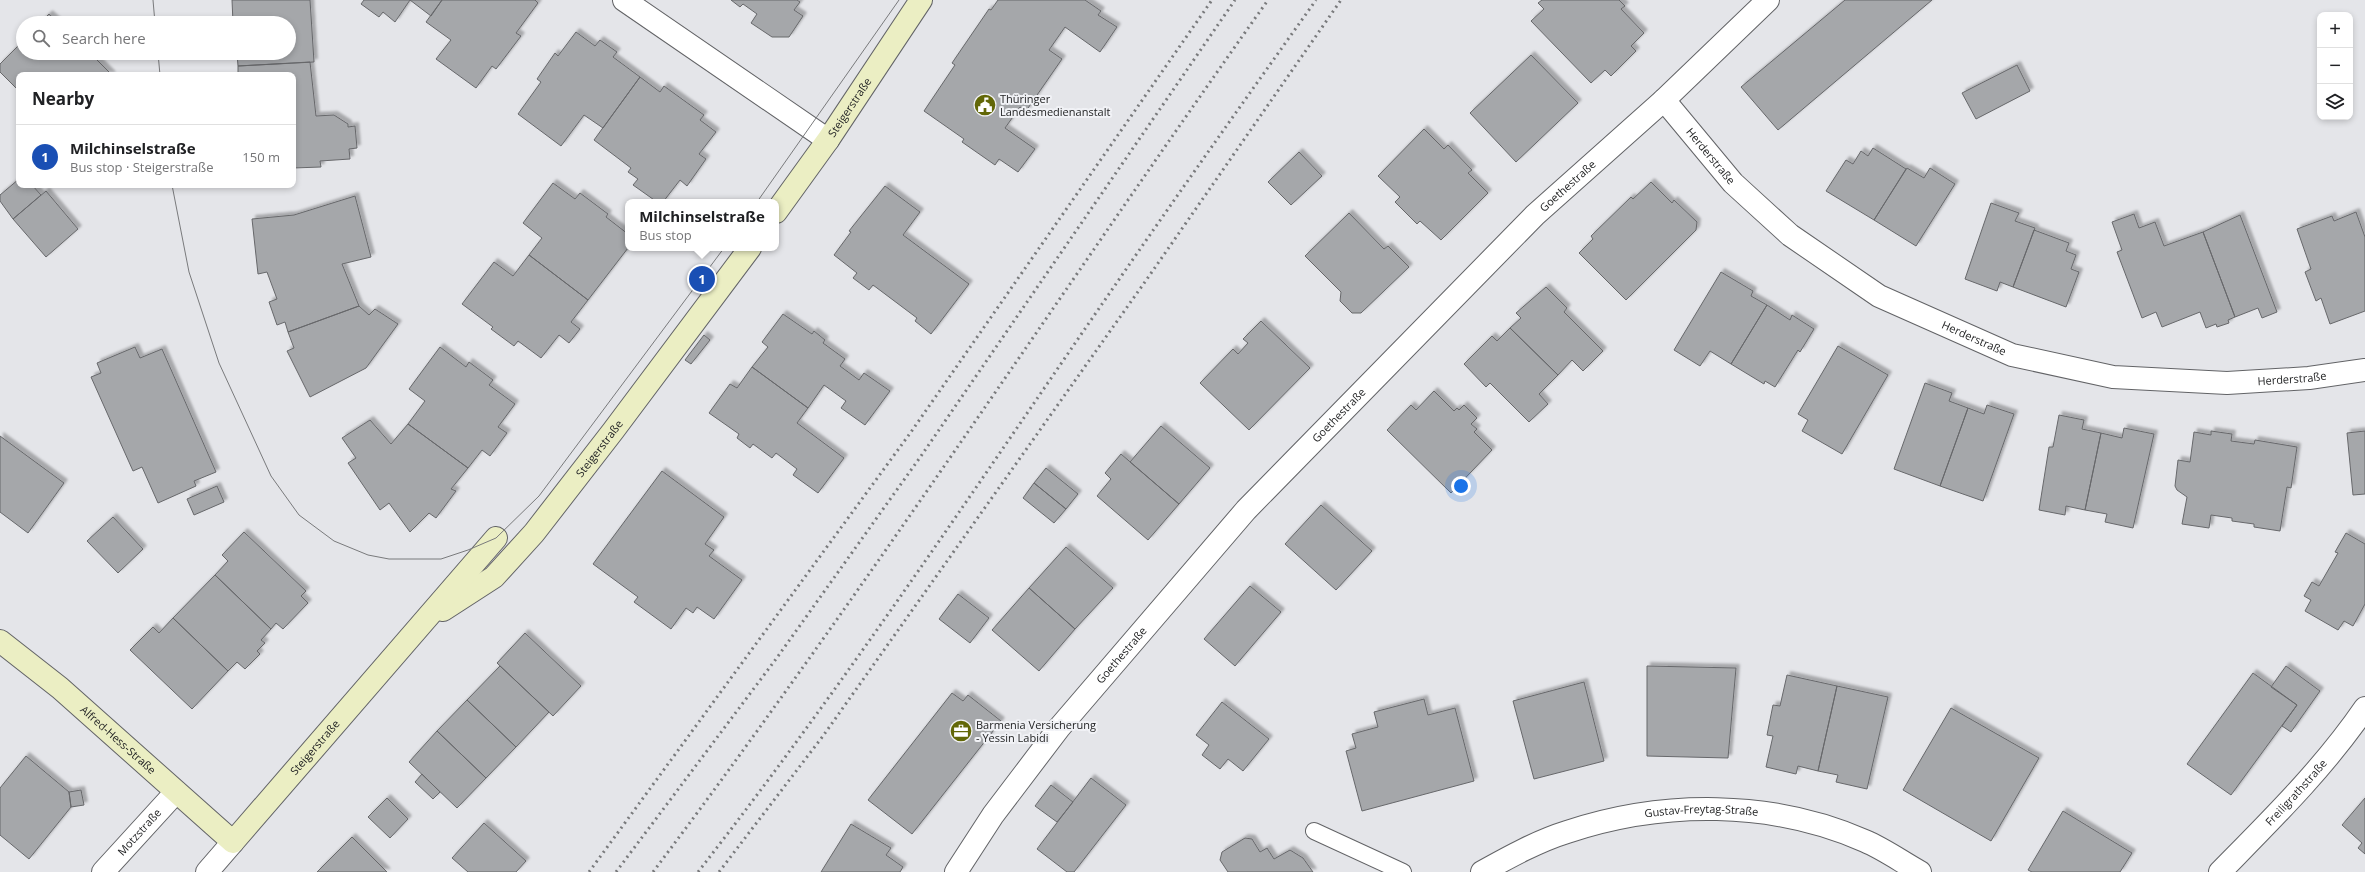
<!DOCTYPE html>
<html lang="en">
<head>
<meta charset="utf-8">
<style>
  :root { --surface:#fff; --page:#f6f6f6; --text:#202124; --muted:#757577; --line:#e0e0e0; --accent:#b45309 }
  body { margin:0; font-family:"Open Sans",sans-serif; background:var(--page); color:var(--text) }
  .controls { position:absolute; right:12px; top:12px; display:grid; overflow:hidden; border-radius:8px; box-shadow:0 2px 6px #0003 }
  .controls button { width:36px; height:36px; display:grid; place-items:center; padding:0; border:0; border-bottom:1px solid var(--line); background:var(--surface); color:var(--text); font:20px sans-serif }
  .you { position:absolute; left:1461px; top:486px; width:14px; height:14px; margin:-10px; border:3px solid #fff; border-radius:50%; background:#1a73e8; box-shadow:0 0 0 6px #1a73e833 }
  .badge { display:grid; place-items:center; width:26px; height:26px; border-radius:50%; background:var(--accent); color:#fff; font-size:13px; font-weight:700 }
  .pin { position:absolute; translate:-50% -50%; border:2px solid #fff; box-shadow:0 1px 4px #0006 }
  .popup { position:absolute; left:625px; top:199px; width:154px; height:52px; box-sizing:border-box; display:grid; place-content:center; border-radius:8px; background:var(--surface); filter:drop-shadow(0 1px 3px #0005); font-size:13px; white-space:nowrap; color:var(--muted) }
  .popup b { font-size:15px; color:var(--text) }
  .popup::after { content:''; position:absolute; left:50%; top:100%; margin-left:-8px; border:8px solid transparent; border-top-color:var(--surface) }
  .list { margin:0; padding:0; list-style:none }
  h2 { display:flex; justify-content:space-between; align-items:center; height:52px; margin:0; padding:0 16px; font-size:17px }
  h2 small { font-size:13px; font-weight:400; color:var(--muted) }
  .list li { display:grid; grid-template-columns:26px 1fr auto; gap:12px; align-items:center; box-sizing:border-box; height:64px; padding:0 16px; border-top:1px solid var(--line) }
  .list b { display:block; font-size:15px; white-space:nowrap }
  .list p { margin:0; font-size:13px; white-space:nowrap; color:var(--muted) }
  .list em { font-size:13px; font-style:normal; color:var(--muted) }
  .icon { flex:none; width:22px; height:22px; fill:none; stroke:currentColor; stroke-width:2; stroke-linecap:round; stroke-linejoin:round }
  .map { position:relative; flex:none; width:2365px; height:872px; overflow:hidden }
  .search { position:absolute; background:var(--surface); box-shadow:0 2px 6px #0003; left:16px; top:16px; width:280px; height:44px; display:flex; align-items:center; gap:10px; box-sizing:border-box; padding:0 14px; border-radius:22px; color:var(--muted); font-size:15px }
  .panel { position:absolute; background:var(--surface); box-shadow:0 2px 6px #0003; left:16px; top:72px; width:280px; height:116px; border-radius:8px }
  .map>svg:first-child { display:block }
</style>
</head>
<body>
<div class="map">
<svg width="2365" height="872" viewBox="0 0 2365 872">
  <defs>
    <filter id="shadow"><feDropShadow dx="3.5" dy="-3.5" stdDeviation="1" flood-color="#0004"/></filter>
  </defs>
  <rect width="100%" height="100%" fill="#e4e5e9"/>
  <path fill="#a5a7aa" stroke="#67686b" filter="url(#shadow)" d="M232 0H310L314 62 238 66 237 53H289V23H233Z
    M364 0H442L431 16 410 0 395 22 383 12 379 17 361 4Z
    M442 0H535L538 3 516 33 521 36 496 69 492 66 476 88 436 59 451 40 426 22Z
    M731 0H797L800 2 794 10 803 16 789 37H772L751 23 757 14 743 4 740 7Z
    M998 0H1085L1101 11 1098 15 1117 27 1100 52 1065 27 1049 50 1062 59 1026 111 1020 107 1005 128 1035 149 1018 172 999 159 995 165 962 142 964 139 924 111 955 65 952 63 989 9 991 10Z
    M1542 0H1619L1625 6 1621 9 1644 33 1631 46 1636 51 1611 76 1605 70 1591 83 1531 21 1544 9 1538 3Z
    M1845 0H1932L1778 130 1741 87Z
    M49 14 59 23H40Z
    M576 32 595 46 600 40 617 52 613 57 640 77 603 128 584 115 561 146 518 114 541 82 537 79 555 53 558 56Z
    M23 41V53H90L112 75H19V91L0 72V64Z
    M1531 55 1578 103 1516 162 1470 113Z
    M310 62 316 116 334 115 348 124V127L355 126 357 148 349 149 350 159 320 161 321 167 293 168V75H238V66Z
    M2017 65 2030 91 1976 119 1962 93Z
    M640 77 660 92 664 86 704 115 700 120 716 132 699 154 706 159 687 186 680 180 663 202H657L633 185 638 179 628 172 631 168 594 140Z
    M1424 129 1444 149 1448 145 1472 170 1468 173 1488 193 1441 240 1420 221 1417 224 1395 202 1400 197 1378 176Z
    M1873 148 1906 169 1874 220 1826 191 1846 160 1853 164 1861 151 1868 156Z
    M1299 152 1322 176 1291 205 1268 182Z
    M1907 168 1924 178 1930 168 1955 184 1916 246 1874 220Z
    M19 179V185H32L41 195 13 219 0 201V195Z
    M1651 182 1672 203 1674 200 1697 222 1696 230 1626 300 1579 253 1593 239 1591 236 1631 197 1633 199Z
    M553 183 575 199 580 193 608 214 606 217 628 234V248L588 300 529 255 542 238 523 223Z
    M885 186 920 212 903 235 969 284 931 334 915 321 917 318 873 285 869 290 853 278 857 273 834 255 851 232 849 231Z
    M46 191 78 229 46 257 13 219Z
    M355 196 371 257 342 264 359 306 288 332 285 322 277 325 269 302 277 299 267 272 258 274 252 219 294 215Z
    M1991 203 2019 213 2015 221 2035 228 2013 287 2000 282 1997 291 1965 279Z
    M2356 212 2365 237V311L2330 324 2321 298 2316 301 2305 272 2311 269 2297 229 2332 216 2334 221Z
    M1349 213 1384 249 1388 246 1409 267 1361 313H1352L1340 301 1341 292 1305 256Z
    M2134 214 2139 228 2155 222 2164 246 2203 232 2235 317 2228 320 2229 323 2217 327 2216 324 2206 328 2200 312 2162 327 2156 312 2142 318 2117 252 2122 250 2112 222Z
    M2240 215 2277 312 2262 318 2258 308 2235 317 2203 232Z
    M2034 230 2069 243 2066 251 2076 255 2071 269 2079 272 2066 307 2013 287Z
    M529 255 588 300 571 322 580 329 569 343 559 335 541 358 518 341 514 346 491 329 493 327 462 304 494 262 513 276Z
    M1721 272 1753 291 1751 296 1767 305 1731 364 1710 351 1700 366 1674 350Z
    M1546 287 1567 308 1564 312 1603 351 1583 371 1572 360 1558 375 1510 328 1521 318 1516 313Z
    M1767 305 1790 320 1792 315 1814 329 1800 352 1798 350 1775 387 1765 381 1764 384 1731 364Z
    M359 306 369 315 375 309 398 324 366 368 310 397 287 351 294 348 288 332Z
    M783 314 812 334 814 331 825 340 823 343 845 359 840 366 859 380 864 373 890 391 865 425 841 408 846 401 824 385 808 408 752 367 768 347 762 342Z
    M1261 321 1310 368 1249 430 1200 383 1233 349 1238 354 1248 343 1243 339Z
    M1510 328 1558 375 1539 394 1548 404 1529 422 1490 383 1486 387 1464 364 1492 336 1497 341Z
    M704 335 710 340 691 364 685 360Z
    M1838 346 1888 375 1842 454 1802 431 1808 420 1798 414Z
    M135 347 140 358 162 349 216 472 194 481 196 486 158 503 142 467 133 471 91 377 101 373 97 363Z
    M440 347 466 367 469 362 493 380 489 385 515 404 498 427 507 433 490 456 482 450 468 468 408 424 425 401 409 389Z
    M752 367 808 408 797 423 844 458 818 493 793 475 797 469 776 453 772 458 753 444 750 448 737 438 739 434 709 413 730 384 737 388Z
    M1925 383 1952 393 1949 401 1968 408 1940 486 1894 469Z
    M1434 391 1454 411 1457 408 1459 410 1464 405 1477 418 1471 424 1477 429 1474 432 1492 450 1451 493 1387 430 1411 405 1416 410Z
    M1987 405 2014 414 1983 501 1940 486 1968 408 1984 414Z
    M2059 415 2084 420 2082 429 2101 433 2085 510 2066 506 2065 515 2039 510 2049 447H2053Z
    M370 420 391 444 408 424 468 468 451 489 456 491 436 518 429 513 410 532 389 503 380 510 348 463 356 458 342 438Z
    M1161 426 1210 468 1179 504 1130 462Z
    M2124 428 2154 434 2133 528 2105 522 2107 514 2085 510 2101 433 2122 438Z
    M2211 431 2232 434 2231 441 2254 444 2255 440 2297 447 2291 488 2287 487 2280 531 2254 527V524L2232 521V518L2211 515 2209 528 2182 524 2187 497 2177 490 2175 486 2178 460 2190 462 2194 432 2211 435Z
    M2365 431V494L2353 495 2347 433Z
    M0 436 64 483 28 533 0 512Z
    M1121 454 1179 504 1148 540 1097 496 1111 479 1105 473Z
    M1046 468 1078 494 1066 509 1034 483Z
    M662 471 724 517 705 544 714 550 709 556 742 580 714 619 697 607 693 613 686 608 671 629 634 602 638 597 593 564Z
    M1034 483 1066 509 1054 523 1023 498Z
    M217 486 224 502 194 515 187 499Z
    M1321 505 1372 551 1336 590 1285 544Z
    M113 517 143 549 118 573 87 541Z
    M244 532 306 591 301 596 308 603 283 629 276 623 271 629 215 575 228 561 222 555Z
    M2346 533 2365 544V604L2353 626 2344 621 2338 630 2305 611 2311 600 2304 596 2312 582 2319 586 2338 553 2335 552Z
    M1066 547 1113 588 1075 629 1029 588Z
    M215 575 271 629 261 640 265 643 257 651 260 654 245 669 237 662 228 671 173 618Z
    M1250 586 1281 612 1235 666 1204 639Z
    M1029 588 1075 629 1039 671 992 630Z
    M958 594 989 618 970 643 939 619Z
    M173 618 228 671 192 709 130 650 153 627 159 633Z
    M525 633 581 686 553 716 497 663Z
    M500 666 549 712 516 747 467 700Z
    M1647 666 1736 668 1728 758 1647 756Z
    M2286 666 2320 691 2291 732 2282 726 2297 705 2271 687Z
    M2253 673 2297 705 2231 795 2187 764Z
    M1787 675 1837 686 1818 771 1798 766 1796 774 1766 767 1773 736 1767 735 1773 705 1780 706Z
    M1584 682 1604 761 1534 779 1513 701Z
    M1837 686 1888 697 1867 789 1836 782 1838 775 1818 771Z
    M952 693 963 701 968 695 1001 721 912 834 868 800Z
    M1424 699 1428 715 1455 708 1474 781 1362 811 1346 751 1356 748 1352 734 1378 727 1374 712Z
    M467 700 516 747 486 778 437 731Z
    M1222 702 1269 739 1243 771 1228 759 1220 769 1202 755 1209 745 1196 735Z
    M1951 708 2039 758 1991 841 1903 790Z
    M437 731 486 778 457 808 409 762Z
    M26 756 69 792 71 807 29 859 0 835V788Z
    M422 774 440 792 433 799 415 782Z
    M1091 778 1126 805 1074 872H1067L1037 849Z
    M1051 785 1073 802 1057 822 1035 806Z
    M81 790 84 805 71 807 69 792Z
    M387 798 408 819 390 838 368 817Z
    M2365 798V854L2358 848 2362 843 2342 825Z
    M2063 811 2132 853 2120 872H2032L2028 870Z
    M484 823 526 861 516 872H468L452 858Z
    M851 824 891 848 886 855 903 867 900 872H821Z
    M352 837 387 872H317Z
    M1245 838 1252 839 1260 852 1267 848 1274 859 1290 850 1303 858 1313 872H1228L1220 860 1222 852Z"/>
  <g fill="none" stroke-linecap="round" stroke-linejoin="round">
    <g stroke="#626366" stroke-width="18">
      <path id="service" d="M1314 831 1403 872"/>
    </g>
    <g stroke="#626366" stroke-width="24">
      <g id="minor">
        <path d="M624 0 828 140"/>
        <path id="s1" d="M1664 100 1733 183 1790 235 1879 296 2012 355 2113 377 2227 383 2309 378 2365 370"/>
        <path id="s2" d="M103 872 176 792"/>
        <path id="s3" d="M956 872 993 815 1059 728 1246 510 1535 215 1664 100 1768 0"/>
        <path id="s4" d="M1482 872C1509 857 1538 841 1567 832 1663 800 1772 800 1865 841 1884 849 1902 862 1920 872"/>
        <path id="s5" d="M2220 872C2271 820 2324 768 2365 708"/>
      </g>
    </g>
    <g stroke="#626366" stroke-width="24">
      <path id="tertiary" d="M207 872 233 842"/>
    </g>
    <g stroke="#626366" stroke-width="24">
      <g id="secondary">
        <path id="s6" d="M776 212 828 140 921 0"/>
        <path id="s7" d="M443 610 494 577 534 533 613 431 750 248"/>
        <path id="s8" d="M0 641 60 688 233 842 496 538"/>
      </g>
    </g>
    <use href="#service" stroke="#fff" stroke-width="16"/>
    <use href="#minor" stroke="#fff" stroke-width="22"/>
    <use href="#tertiary" stroke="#fff" stroke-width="22"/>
    <use href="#secondary" stroke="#ebeec3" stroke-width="22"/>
    <path stroke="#797a7c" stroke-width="1" d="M153 0 155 23
      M158 53 160 75
      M172 185 189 272 219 363 271 476 299 515 334 541 368 555 389 559H441L468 550 496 538 539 496 724 248
      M757 202 899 0"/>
    <path stroke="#797a7c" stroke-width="3" stroke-dasharray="2 4" stroke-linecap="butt" d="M589 872 911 432 1212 0
      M616 872 776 659 921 456 1235 0
      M653 872C867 588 1062 290 1268 0
      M698 872C862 662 1008 438 1161 219 1212 146 1264 73 1316 0
      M719 872 823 736 1147 279 1341 0"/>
  </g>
  <defs>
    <g id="civic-disc" transform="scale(1.15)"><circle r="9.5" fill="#626707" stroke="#f1f2f6"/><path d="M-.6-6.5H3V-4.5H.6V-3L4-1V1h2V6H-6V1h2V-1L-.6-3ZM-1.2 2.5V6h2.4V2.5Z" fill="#fff"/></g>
    <g id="office-disc" transform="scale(1.15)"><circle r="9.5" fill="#626707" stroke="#f1f2f6"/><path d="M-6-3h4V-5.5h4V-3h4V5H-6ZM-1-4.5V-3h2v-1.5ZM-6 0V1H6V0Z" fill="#fff"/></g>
  </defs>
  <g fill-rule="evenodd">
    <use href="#civic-disc" x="985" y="105"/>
    <use href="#office-disc" x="961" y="731"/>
  </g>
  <g text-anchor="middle" stroke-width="4" stroke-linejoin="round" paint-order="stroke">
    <g font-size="11" fill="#232425" stroke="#f1f2f6" text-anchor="start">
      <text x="1000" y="103">Thüringer<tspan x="1000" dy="13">Landesmedienanstalt</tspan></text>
      <text x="976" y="729">Barmenia Versicherung<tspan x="976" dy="13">- Yessin Labidi</tspan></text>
    </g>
    <g font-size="11" fill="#232425" stroke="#f1f2f6">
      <text dy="4" stroke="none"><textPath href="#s6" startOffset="128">Steigerstraße</textPath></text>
      <text dy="4" stroke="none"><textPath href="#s1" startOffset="73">Herderstraße</textPath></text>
      <text dy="4" stroke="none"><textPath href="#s3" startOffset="921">Goethestraße</textPath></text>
      <text dy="4" stroke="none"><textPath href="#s1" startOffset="397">Herderstraße</textPath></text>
      <text dy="4" stroke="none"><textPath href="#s1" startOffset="721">Herderstraße</textPath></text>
      <text dy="4" stroke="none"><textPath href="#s3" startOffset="597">Goethestraße</textPath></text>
      <text dy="4" stroke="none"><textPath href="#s7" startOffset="227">Steigerstraße</textPath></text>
      <text dy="4" stroke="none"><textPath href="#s3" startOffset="273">Goethestraße</textPath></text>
      <text dy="4" stroke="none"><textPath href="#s8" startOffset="154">Alfred-Hess-Straße</textPath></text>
      <text dy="4" stroke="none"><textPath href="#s8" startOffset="433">Steigerstraße</textPath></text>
      <text dy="4" stroke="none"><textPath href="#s5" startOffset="110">Freiligrathstraße</textPath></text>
      <text dy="4" stroke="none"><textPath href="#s4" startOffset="231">Gustav-Freytag-Straße</textPath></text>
      <text dy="4" stroke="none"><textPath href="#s2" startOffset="54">Motzstraße</textPath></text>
    </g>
  </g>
</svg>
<div class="controls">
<button>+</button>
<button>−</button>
<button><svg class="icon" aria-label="layers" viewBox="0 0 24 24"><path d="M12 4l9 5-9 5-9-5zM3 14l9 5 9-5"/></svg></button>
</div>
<div class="you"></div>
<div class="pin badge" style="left:702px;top:279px;background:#1a4fb4">1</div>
<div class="popup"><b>Milchinselstraße</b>Bus stop</div>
<div class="search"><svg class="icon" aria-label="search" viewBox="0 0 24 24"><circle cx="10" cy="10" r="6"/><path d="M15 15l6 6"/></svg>Search here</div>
<section class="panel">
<h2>Nearby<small></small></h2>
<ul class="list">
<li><span class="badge" style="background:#1a4fb4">1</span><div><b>Milchinselstraße</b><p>Bus stop · Steigerstraße</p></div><em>150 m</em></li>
</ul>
</section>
</div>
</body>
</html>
